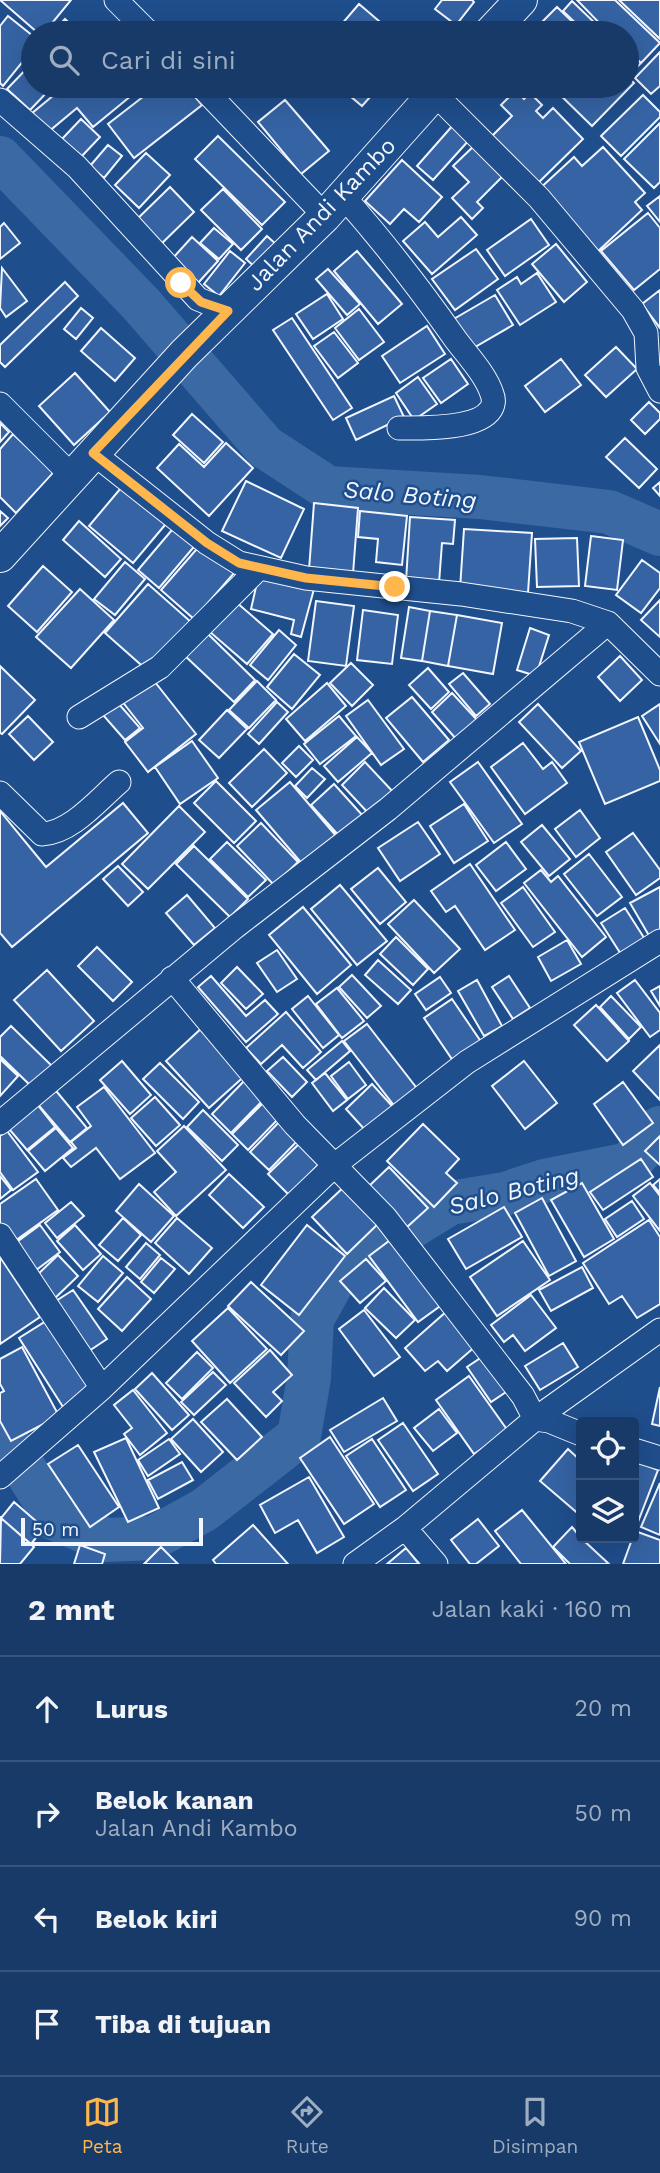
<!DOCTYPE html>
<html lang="id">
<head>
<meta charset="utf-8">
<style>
  :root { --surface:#173a69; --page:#244571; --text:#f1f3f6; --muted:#9eadc0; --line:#36547d; --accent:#ffb74d }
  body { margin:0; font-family:"Work Sans",sans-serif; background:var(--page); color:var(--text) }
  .controls { position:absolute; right:21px; bottom:21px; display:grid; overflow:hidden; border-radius:7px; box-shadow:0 7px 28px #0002 }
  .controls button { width:63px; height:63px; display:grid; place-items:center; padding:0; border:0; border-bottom:2px solid var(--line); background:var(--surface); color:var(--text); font:35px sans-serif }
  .scale { position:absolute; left:21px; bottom:18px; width:182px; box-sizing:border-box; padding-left:7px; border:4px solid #f2f6ff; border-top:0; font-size:19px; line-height:24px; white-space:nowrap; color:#f2f6ff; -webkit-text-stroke:5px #1f4e8c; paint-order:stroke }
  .stop { position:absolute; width:21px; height:21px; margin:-16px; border:5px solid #ffb74d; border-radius:50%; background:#fff }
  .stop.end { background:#ffb74d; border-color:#fff; box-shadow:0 2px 7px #0008 }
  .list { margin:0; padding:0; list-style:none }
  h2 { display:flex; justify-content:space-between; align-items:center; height:91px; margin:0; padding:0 28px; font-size:30px }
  h2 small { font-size:23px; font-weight:400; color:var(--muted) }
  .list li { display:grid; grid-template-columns:46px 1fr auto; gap:21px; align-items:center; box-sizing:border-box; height:105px; padding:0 28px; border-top:2px solid var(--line) }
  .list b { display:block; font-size:26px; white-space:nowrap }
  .list p { margin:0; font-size:23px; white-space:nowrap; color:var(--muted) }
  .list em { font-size:23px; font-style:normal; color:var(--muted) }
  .icon { flex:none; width:38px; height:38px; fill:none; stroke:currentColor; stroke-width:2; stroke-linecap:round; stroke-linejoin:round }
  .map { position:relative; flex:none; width:660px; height:1564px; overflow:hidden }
  .search { position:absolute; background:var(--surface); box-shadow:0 7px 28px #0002; left:21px; right:21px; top:21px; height:77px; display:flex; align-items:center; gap:18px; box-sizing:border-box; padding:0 24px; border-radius:38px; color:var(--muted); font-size:26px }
  .sheet { height:511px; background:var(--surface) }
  nav { display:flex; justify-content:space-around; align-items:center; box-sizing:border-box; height:98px; border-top:2px solid var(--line); background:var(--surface); font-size:19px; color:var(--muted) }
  nav a { display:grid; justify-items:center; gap:4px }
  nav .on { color:var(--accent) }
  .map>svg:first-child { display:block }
</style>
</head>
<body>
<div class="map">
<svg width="660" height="1564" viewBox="0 0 660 1564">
  <rect width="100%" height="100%" fill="#1f4e8c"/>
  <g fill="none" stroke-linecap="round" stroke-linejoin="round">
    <path stroke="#3b69a3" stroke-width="44" d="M0 158 141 304 265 447 328 488 480 497 609 512 660 534
      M0 1430 57 1520 106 1540 153 1538 204 1510 299 1436 309 1378 312 1319 338 1272 450 1203 505 1194 544 1181 629 1164 660 1128"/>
  </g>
  <path fill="#3563a3" stroke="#f2f6ff" stroke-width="2" d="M0 0H71L44 33H38Z
    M442 0H472L474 2 456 25 435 9Z
    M577 0H615L660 43 641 63 627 50V33H609Z
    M619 0H660V39Z
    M572 1 600 28 595 33H586L563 11Z
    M359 4 393 33H334Z
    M557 7 584 33H531Z
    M8 16 33 36V49L3 86 0 83V26Z
    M65 19 79 33H52Z
    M627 50 641 63 630 74 627 71Z
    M660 52V86L651 94 635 78Z
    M33 62V86H53L30 110 7 89Z
    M627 76 634 83 592 126 551 86H627Z
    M65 86H143L93 127 77 108 47 133 31 114Z
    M157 86H186L202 105 134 158 108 124Z
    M338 86H392L385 95 378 88 362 106Z
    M516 90 524 99 530 93 542 105 536 111 543 118 553 108 583 139 535 186 489 139 512 116 501 105Z
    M643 95 660 112V117L621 156 601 136Z
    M285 100 329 151 301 174 258 122Z
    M81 119 100 137 81 157 62 139Z
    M660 123V182L654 188 624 159Z
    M454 124 470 139 433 180 417 166Z
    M218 136 285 202 262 225 195 159Z
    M477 143 506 173 477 202 483 208 472 219 452 198 469 182 453 166Z
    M108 145 122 156 104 178 90 166Z
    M603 147 645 193 635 202 642 210 595 254 537 191 574 157 582 166Z
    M146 153 170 175 139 208 115 185Z
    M402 160 442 197 419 222 404 209 390 224 365 201Z
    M170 187 194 212 156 249 132 224Z
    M223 189 262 229 241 250 201 210Z
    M660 196V222L647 206Z
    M648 213 660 228V269L634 290 601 251Z
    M461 217 477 235 432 274 403 241 425 222 438 237Z
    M531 219 549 245 505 276 487 250Z
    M4 223 20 243 0 259V227Z
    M214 228 233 244 219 259 200 243Z
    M267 236 278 246 257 269 246 259Z
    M192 237 218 261 198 283 172 259Z
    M556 244 587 282 564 302 532 264Z
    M476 249 498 279 455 310 432 279Z
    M230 251 245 263 219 296 204 284Z
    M357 251 402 304 378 324 334 271Z
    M2 268 27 301 6 317 0 308Z
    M328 269 360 304 347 315 316 279Z
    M537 273 556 302 520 325 497 290 517 277 521 284Z
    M65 282 78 296 5 367 0 362V345Z
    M660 290V328L642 304Z
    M327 294 343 319 313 339 296 314Z
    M495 295 513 325 470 350 452 320Z
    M81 308 93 318 76 339 64 329Z
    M359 309 384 342 359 360 335 328Z
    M292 318 352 408 333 420 273 330Z
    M427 326 445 354 400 383 382 356Z
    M101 328 135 358 115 381 81 351Z
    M334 332 358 363 338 378 314 346Z
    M616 347 637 369 606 397 585 375Z
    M451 359 468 384 441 403 423 378Z
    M561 359 581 385 545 412 525 386Z
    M75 373 110 412 74 445 39 406Z
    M418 377 437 404 414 420 396 393Z
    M394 396 404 417 356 440 346 418Z
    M649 402 660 413V419L645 434 631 420Z
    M192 414 223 442 204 463 173 435Z
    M0 423 9 432 0 442Z
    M13 434 54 472 16 513 0 497V449Z
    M625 438 657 469 639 488 606 457Z
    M226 443 253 468 209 516 157 468 179 444 204 467Z
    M246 481 304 509 281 558 222 531Z
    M126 482 170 519 133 563 89 526Z
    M660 482V496L653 488Z
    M314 503 358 508 353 574 309 570Z
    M0 511 8 518 0 526Z
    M360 511 407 516 402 565 376 562 378 539 358 537Z
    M410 517 455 520 453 544 442 543 439 583 406 581Z
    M79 521 121 559 105 577 63 540Z
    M177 524 198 542 159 588 138 570Z
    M464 529 532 533 528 593 460 589Z
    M591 536 623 540 617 590 585 586Z
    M577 538 579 586 537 587 535 539Z
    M202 543 235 572 194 619 161 590Z
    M642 560 660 573V588L641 613 616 595Z
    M125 562 145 579 115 615 94 599Z
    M43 566 72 592 37 632 8 606Z
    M259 574 314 589 301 637 291 634 294 620 251 609Z
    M148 584 191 622 148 671 105 633Z
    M80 589 114 620 71 668 36 637Z
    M660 600V637L641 620Z
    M316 601 354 606 346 666 308 661Z
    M236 602 273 634 247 664 210 632Z
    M409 607 430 611 422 661 401 658Z
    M363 610 398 615 392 664 357 660Z
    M430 611 457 615 448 666 422 661Z
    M457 615 502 623 493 674 448 666Z
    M530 628 549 635 536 676 517 670Z
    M279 630 296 645 268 680 250 665Z
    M206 632 255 680 234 702 184 655Z
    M294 654 320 675 292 709 267 687Z
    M620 656 642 680 620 701 598 677Z
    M351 663 373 685 352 706 330 683Z
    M0 666 35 700 2 734 0 733Z
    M428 668 449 692 431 709 409 685Z
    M463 673 490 704 476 716 449 684Z
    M151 677 196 734 148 772 125 742 143 728 121 700Z
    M257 681 276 700 249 728 229 710Z
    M327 683 346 706 305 741 286 719Z
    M452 693 478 721 457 740 432 712Z
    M412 697 449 740 423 762 386 718Z
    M368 700 404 749 381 765 346 716Z
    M277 702 288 712 259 744 248 734Z
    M118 703 140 728 125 740 103 715Z
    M538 704 581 751 562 768 519 722Z
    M660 704V744L642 716Z
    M227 710 247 729 219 758 199 740Z
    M28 716 53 742 34 760 9 734Z
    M339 716 356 736 320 764 304 744Z
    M638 717 660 770V781L605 804 579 742Z
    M357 737 372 753 338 782 324 766Z
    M192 741 218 778 180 804 155 767Z
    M523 743 543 769 552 762 567 783 525 814 491 767Z
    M299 746 313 760 296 777 282 763Z
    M264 749 287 773 252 807 229 783Z
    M365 762 395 794 371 816 342 785Z
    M478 762 522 824 494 843 450 782Z
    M312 768 325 779 307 798 295 786Z
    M216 781 256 821 234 843 194 803Z
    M290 782 337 837 304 866 256 810Z
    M334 784 364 817 341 838 311 805Z
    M123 803 148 833 12 947 0 933V811L46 867Z
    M464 804 488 841 454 863 430 826Z
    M179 806 205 832 148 889 122 864Z
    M580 810 600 838 576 857 555 829Z
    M418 822 440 854 400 881 378 848Z
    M261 823 298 862 274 885 237 846Z
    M542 825 570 859 549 876 521 842Z
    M633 833 660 870V878L636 895 606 852Z
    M227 842 266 880 248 897 210 859Z
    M506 842 526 869 496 891 476 865Z
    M194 846 248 899 230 917 176 864Z
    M589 854 622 897 597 916 564 874Z
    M470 864 515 930 485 950 455 906 446 912 431 891Z
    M118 866 143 892 128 906 103 879Z
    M378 868 406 902 380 924 351 889Z
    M541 870 551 882 558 876 606 937 582 957 524 883Z
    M340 885 387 941 357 965 311 909Z
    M523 887 555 932 533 947 501 903Z
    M660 887V933L651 939 630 903Z
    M187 895 215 928 194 945 166 913Z
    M414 900 460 949 434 973 388 924Z
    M303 907 351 965 317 994 269 935Z
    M625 908 648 944 624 959 601 923Z
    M396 937 428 969 413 985 380 954Z
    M567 940 581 964 551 981 538 957Z
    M97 947 132 982 113 1001 78 966Z
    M277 950 297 979 277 992 257 963Z
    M378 960 411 990 398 1004 365 975Z
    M237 967 263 994 246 1009 221 983Z
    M47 970 94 1021 61 1051 14 1000Z
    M352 975 381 1006 367 1018 339 987Z
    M211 976 246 1016 265 1000 278 1014 246 1042 198 987Z
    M509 976 530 1008 513 1019 492 987Z
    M440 977 451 993 426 1010 415 994Z
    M477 980 502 1026 484 1036 458 991Z
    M635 980 660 1013V1030L650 1037 617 993Z
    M660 986V1006L651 991Z
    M337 988 364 1021 342 1038 316 1004Z
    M308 996 339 1035 323 1048 292 1009Z
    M611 996 641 1027 629 1039 600 1007Z
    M452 999 486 1049 458 1068 424 1018Z
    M596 1005 629 1041 607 1061 574 1025Z
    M286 1012 321 1052 303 1068 282 1045 261 1064 246 1048Z
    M367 1024 419 1091 396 1108 344 1041Z
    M11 1026 52 1066 32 1087 0 1056V1037Z
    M204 1026 248 1073 209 1108 166 1061Z
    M342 1041 350 1051 316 1080 307 1070Z
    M660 1045V1100L633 1071Z
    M283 1057 307 1082 292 1097 267 1071Z
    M0 1059 18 1076 0 1096Z
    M122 1061 151 1095 130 1114 100 1080Z
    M524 1061 557 1103 525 1129 492 1086Z
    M349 1062 366 1085 348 1099 331 1076Z
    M160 1063 199 1102 183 1119 143 1079Z
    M325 1073 347 1100 333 1111 312 1083Z
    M248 1077 267 1096 231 1133 212 1114Z
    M623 1082 653 1123 623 1145 594 1104Z
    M372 1084 393 1107 366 1131 346 1109Z
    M52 1086 87 1128 70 1142 35 1101Z
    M104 1087 155 1153 120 1179 96 1148 71 1167 63 1158 76 1148 71 1142 91 1126 77 1107Z
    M155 1097 180 1125 156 1146 131 1118Z
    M33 1099 55 1127 27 1150 4 1123Z
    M267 1099 283 1114 248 1150 232 1134Z
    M203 1110 238 1145 222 1161 187 1127Z
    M284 1117 303 1135 269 1170 250 1152Z
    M423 1124 459 1159 446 1173 457 1183 434 1207 387 1161Z
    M184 1126 226 1170 176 1216 154 1192 176 1172 157 1151Z
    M56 1128 73 1148 45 1171 28 1151Z
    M7 1131 38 1172 13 1190 0 1172V1136Z
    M660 1136V1165L645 1151Z
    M303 1140 323 1160 289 1195 268 1174Z
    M641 1159 653 1177 603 1210 590 1192Z
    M389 1167 428 1208 407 1227 368 1187Z
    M229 1174 264 1207 243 1228 209 1195Z
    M0 1176 11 1190 0 1199Z
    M36 1179 58 1210 12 1243 0 1227V1204Z
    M660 1179V1193L653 1185Z
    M582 1183 614 1239 584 1257 551 1200Z
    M650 1183 660 1196V1231L633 1196Z
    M139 1184 174 1216 151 1242 116 1211Z
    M346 1185 381 1221 347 1254 312 1217Z
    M542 1198 576 1261 549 1276 515 1213Z
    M632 1201 644 1219 617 1237 605 1219Z
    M71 1202 84 1216 57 1238 45 1223Z
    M504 1207 522 1237 466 1269 448 1239Z
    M123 1218 141 1235 118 1261 99 1245Z
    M177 1218 212 1248 189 1274 155 1243Z
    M649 1220 660 1237V1304L637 1318 622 1296 609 1304 583 1263Z
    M40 1225 60 1252 31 1274 10 1247Z
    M75 1225 101 1254 83 1270 57 1241Z
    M307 1225 345 1256 299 1315 261 1285Z
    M393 1238 443 1304 418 1322 369 1256Z
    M523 1241 550 1280 497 1316 470 1277Z
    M146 1243 160 1255 140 1279 126 1267Z
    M58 1255 78 1276 53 1300 33 1279Z
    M103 1256 123 1273 98 1302 78 1286Z
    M0 1257 40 1317 0 1344Z
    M161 1258 175 1269 154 1293 141 1282Z
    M366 1259 386 1281 360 1303 340 1281Z
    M582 1267 593 1288 551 1311 539 1290Z
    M127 1277 151 1299 122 1331 98 1309Z
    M251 1282 304 1331 281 1355 228 1306Z
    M384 1288 415 1320 396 1338 365 1308Z
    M73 1290 107 1339 83 1355 48 1306Z
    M531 1295 556 1328 525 1351 513 1335 504 1342 491 1325Z
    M228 1308 267 1349 230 1383 192 1341Z
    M364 1310 400 1357 374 1376 339 1329Z
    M447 1311 477 1345 447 1371 438 1361 425 1371 405 1348Z
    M51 1318 94 1388 63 1407 19 1338Z
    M563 1343 578 1367 540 1390 525 1366Z
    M22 1347 59 1416 11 1441 0 1421V1393L4 1391 0 1384V1359Z
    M270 1350 292 1375 273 1392 282 1401 266 1417 234 1383Z
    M197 1352 213 1368 182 1399 166 1383Z
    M488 1353 512 1388 491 1402 467 1367Z
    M213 1372 226 1385 194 1415 181 1402Z
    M152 1373 189 1415 172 1430 135 1389Z
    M469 1376 508 1431 474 1454 436 1400Z
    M660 1387V1426L652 1424Z
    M133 1390 167 1433 140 1455 124 1434 132 1428 114 1405Z
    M383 1398 397 1421 344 1452 330 1430Z
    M227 1399 262 1437 237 1460 201 1422Z
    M439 1409 457 1433 433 1451 414 1428Z
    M193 1419 223 1452 201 1472 171 1439Z
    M403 1423 438 1474 413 1491 378 1440Z
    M330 1437 374 1504 344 1524 300 1458Z
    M126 1438 159 1508 128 1522 94 1452Z
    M169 1439 180 1454 148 1476 138 1460Z
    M372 1439 406 1490 380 1507 346 1456Z
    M78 1445 119 1507 90 1527 48 1464Z
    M568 1449 581 1461V1516L540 1481Z
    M634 1460 658 1470 636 1527H634Z
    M182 1462 193 1480 158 1499 148 1480Z
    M309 1477 344 1537 317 1553 298 1520 275 1533 260 1505Z
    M660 1483V1535L641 1527Z
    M14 1502 44 1528 31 1544 1 1518Z
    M522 1510 566 1564H521L495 1531Z
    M1 1518 34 1547 20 1564H0Z
    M478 1519 499 1546 476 1564H470L451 1540Z
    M253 1525 288 1564H216L213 1560Z
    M572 1527 581 1538 609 1564H570L553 1547Z
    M635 1531 660 1540V1564H623Z
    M80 1545 105 1554 102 1564H74Z
    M161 1547 178 1564H144Z
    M406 1548 419 1564H387Z"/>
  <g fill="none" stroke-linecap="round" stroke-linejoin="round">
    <g stroke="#f2f6ff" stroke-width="25">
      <path id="street" d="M116 0 149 33
        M201 86 325 216
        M434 93 539 198 633 310 646 333 648 368 660 391
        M0 100 77 167 198 299 228 311
        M343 196C384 242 420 289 456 340 468 356 486 375 492 394 494 399 494 404 491 409 478 430 421 428 399 428
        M0 404 72 476
        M93 453 207 543 239 563 306 578 461 594 572 611 608 623 660 674
        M79 717 160 667 259 568
        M0 793 42 834C71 833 98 800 119 782
        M172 978 295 1125 385 1217 523 1396 535 1419 549 1421 581 1434
        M0 1123 235 927 388 809 608 623
        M0 1235 102 1388 336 1164 467 1062 660 941
        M634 1450 660 1458
        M0 1477 102 1388
        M405 1528 436 1564
        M355 1564 405 1528 535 1419 660 1330"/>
    </g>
    <g stroke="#f2f6ff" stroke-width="34">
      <path id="secondary" d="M490 33 521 0
        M0 556 184 354 325 216 441 86"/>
    </g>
    <use href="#street" stroke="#1f4e8c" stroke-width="23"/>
    <use href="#secondary" stroke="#1f4e8c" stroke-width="32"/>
  </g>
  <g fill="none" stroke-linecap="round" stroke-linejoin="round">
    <path stroke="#ffb74d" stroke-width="9" d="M181 283 201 302 228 311 93 453 207 543 239 563 306 578 395 587"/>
  </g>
  <g text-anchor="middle" stroke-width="5" stroke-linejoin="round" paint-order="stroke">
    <g font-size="23" fill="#f2f6ff" stroke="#1f4e8c">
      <text transform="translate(321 214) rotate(-46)" y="8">Jalan Andi Kambo</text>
    </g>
    <g font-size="24" font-style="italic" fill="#f2f6ff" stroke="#1f4e8c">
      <text transform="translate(410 495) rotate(5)" y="8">Salo Boting</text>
      <text transform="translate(514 1191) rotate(-14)" y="8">Salo Boting</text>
    </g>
  </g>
</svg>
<div class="controls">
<button><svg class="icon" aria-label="locate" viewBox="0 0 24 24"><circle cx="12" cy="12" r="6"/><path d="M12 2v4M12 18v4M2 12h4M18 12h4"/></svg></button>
<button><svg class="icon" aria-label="layers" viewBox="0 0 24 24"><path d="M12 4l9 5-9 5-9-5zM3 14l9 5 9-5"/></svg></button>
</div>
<div class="scale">50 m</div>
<div class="stop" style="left:181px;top:283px"></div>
<div class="stop end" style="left:395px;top:587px"></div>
<div class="search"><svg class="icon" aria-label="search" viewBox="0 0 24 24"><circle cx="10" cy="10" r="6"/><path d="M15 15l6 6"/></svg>Cari di sini</div>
</div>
<section class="sheet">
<h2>2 mnt<small>Jalan kaki · 160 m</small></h2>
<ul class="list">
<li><svg class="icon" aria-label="ahead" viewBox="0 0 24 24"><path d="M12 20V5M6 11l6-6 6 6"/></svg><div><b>Lurus</b></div><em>20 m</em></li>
<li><svg class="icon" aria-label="right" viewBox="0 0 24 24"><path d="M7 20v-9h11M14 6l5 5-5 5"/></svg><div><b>Belok kanan</b><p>Jalan Andi Kambo</p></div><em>50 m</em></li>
<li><svg class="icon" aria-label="left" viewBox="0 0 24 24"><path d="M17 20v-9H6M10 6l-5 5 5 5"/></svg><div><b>Belok kiri</b></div><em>90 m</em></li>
<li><svg class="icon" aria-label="arrive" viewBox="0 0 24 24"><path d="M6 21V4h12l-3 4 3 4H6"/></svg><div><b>Tiba di tujuan</b></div></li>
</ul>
</section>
<nav>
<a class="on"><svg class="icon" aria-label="map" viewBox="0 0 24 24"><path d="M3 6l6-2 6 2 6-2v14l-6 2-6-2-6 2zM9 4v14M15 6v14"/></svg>Peta</a>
<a><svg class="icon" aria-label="directions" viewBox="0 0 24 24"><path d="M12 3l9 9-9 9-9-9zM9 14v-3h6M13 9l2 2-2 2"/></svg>Rute</a>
<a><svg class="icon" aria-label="saved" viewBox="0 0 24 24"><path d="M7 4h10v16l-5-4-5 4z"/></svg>Disimpan</a>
</nav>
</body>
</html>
